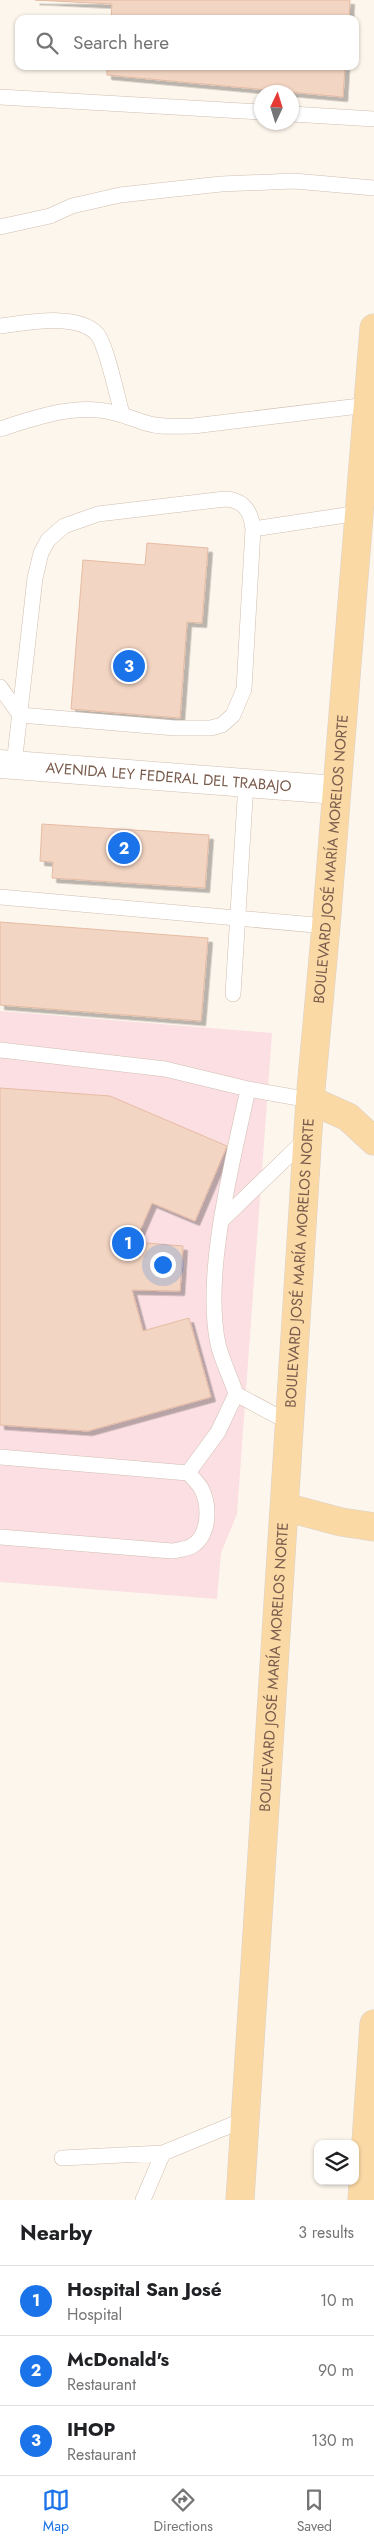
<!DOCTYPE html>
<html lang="en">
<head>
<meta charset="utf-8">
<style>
  :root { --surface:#fff; --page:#f6f6f6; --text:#202124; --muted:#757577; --line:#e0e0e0; --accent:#1a73e8 }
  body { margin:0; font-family:Jost,sans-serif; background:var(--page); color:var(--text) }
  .controls { position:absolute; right:15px; bottom:15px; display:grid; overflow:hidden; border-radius:10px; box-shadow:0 1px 4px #0004 }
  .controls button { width:45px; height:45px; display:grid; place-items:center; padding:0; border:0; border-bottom:1px solid var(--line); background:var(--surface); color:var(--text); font:25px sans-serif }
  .compass { position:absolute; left:254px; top:85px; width:45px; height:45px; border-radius:50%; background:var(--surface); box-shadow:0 1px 4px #0004; rotate:4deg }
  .you { position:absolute; left:162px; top:1264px; width:18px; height:18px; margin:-12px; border:4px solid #fff; border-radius:50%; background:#1a73e8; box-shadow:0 0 0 8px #1a73e833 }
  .badge { display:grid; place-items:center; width:32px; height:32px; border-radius:50%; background:var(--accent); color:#fff; font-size:16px; font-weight:700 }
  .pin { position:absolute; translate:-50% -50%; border:2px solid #fff; box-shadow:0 1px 5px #0006 }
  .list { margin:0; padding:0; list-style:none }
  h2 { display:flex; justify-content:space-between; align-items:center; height:65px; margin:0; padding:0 20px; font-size:21px }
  h2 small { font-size:16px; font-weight:400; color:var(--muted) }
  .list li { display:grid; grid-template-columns:32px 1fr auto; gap:15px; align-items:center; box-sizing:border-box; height:70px; padding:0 20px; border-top:1px solid var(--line) }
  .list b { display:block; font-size:19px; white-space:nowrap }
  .list p { margin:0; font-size:16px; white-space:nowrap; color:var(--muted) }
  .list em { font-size:16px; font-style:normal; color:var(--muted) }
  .icon { flex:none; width:28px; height:28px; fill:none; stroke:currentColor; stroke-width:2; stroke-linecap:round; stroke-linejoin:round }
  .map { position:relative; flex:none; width:374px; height:2200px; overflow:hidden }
  .search { position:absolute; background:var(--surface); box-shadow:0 1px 4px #0004; left:15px; right:15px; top:15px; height:55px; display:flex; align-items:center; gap:12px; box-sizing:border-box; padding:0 18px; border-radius:10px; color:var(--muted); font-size:19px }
  .sheet { height:275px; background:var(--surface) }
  nav { display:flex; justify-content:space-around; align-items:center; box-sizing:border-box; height:70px; border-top:1px solid var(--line); background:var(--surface); font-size:14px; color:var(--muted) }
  nav a { display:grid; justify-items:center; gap:2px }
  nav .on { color:var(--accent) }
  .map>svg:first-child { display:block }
</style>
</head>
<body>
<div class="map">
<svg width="374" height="2200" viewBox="0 0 374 2200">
  <defs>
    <filter id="shadow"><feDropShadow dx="4.5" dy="4.5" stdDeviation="0" flood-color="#0004"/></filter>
  </defs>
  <rect width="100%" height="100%" fill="#fdf6ec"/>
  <path fill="#fbdfe3" d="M0 1011 272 1033 237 1514 221 1553 217 1599 0 1582Z"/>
  <path fill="#f3d5c3" stroke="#e6bba3" filter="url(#shadow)" d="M35 0H350L349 19H111L112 4Z
    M107 66H345L343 97 107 75Z
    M147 543 208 548 202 623 187 622 180 718 71 709 83 560 145 565Z
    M42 824 209 835 205 888 52 878 53 862 40 861Z
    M0 922 208 938 201 1021 0 1005Z
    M0 1088 110 1096 227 1146 195 1221 152 1203 135 1242 183 1246 180 1291 132 1290 143 1331 189 1318 211 1397 88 1431 0 1425Z"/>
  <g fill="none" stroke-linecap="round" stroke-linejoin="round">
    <g stroke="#d1beb0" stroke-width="16">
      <path id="service" d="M0 97 262 112
        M292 114 374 119
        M0 227 50 216 72 206 120 195 221 184 294 181 374 188
        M0 326C25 323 78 312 97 334 106 344 118 399 122 414
        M0 429C31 419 65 407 98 410 115 411 130 418 146 423 161 428 177 426 193 426L368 405
        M253 529 359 513
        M0 687 20 715
        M14 765 35 578 41 553 48 540 64 526 98 514 225 499C244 500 251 511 253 529L244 689 233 715 222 725 211 728H175L20 715
        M0 897 326 926
        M233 994 246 783
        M0 1050 165 1069 248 1089 310 1100
        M248 1089C233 1161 203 1272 218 1344 222 1361 231 1378 236 1394L290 1423
        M222 1220 307 1138
        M0 1457 188 1473C193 1478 198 1483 201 1488 210 1505 210 1535 192 1546 187 1549 178 1550 172 1551L0 1537
        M188 1473 218 1432 236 1394
        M62 2158 163 2153
        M143 2200 163 2153 246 2119"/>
    </g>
    <g stroke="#d1beb0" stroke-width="29">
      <g id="minor">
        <path id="s1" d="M0 764 336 790"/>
      </g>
    </g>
    <g stroke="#dad1cd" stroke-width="29">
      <g id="primary">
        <path d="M310 1100 348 1117 374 1141"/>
        <path d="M285 1507 341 1522 374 1527"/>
        <path id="s2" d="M240 2200 310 1100 326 926 374 328"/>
        <path d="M362 2200 374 2024"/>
      </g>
    </g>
    <use href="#service" stroke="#fff" stroke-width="15"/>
    <use href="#minor" stroke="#fff" stroke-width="28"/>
    <use href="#primary" stroke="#fbd9a5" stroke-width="28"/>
  </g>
  <g text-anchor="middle" stroke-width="5" stroke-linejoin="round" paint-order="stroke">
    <g font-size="15" fill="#7a5c4d" stroke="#fffaf3">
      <text dy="5" stroke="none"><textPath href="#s1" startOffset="169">AVENIDA LEY FEDERAL DEL TRABAJO</textPath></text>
      <text dy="5" stroke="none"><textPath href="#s2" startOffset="1344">BOULEVARD JOSÉ MARÍA MORELOS NORTE</textPath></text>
      <text dy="5" stroke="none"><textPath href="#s2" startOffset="939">BOULEVARD JOSÉ MARÍA MORELOS NORTE</textPath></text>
      <text dy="5" stroke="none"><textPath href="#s2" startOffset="534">BOULEVARD JOSÉ MARÍA MORELOS NORTE</textPath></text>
    </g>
  </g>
</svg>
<div class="controls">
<button><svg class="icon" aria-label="layers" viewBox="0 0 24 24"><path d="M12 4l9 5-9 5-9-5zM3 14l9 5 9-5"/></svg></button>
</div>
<svg class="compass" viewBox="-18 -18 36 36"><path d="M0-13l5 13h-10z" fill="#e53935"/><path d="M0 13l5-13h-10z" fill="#757577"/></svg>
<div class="you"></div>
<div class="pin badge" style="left:128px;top:1243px">1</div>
<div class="pin badge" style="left:124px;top:848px">2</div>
<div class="pin badge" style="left:129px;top:666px">3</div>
<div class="search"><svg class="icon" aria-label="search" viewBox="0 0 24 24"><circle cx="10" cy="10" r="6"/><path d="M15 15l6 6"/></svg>Search here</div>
</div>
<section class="sheet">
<h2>Nearby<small>3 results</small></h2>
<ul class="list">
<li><span class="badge">1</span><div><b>Hospital San José</b><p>Hospital</p></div><em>10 m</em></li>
<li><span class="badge">2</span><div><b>McDonald's</b><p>Restaurant</p></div><em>90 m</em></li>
<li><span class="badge">3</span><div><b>IHOP</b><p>Restaurant</p></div><em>130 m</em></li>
</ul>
</section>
<nav>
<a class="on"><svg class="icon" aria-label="map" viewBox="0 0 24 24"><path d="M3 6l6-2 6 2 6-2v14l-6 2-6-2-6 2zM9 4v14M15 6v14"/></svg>Map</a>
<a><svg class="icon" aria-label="directions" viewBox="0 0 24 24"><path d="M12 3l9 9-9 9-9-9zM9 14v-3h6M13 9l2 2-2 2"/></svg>Directions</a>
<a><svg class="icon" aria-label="saved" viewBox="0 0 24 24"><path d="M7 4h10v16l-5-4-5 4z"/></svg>Saved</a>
</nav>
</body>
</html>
